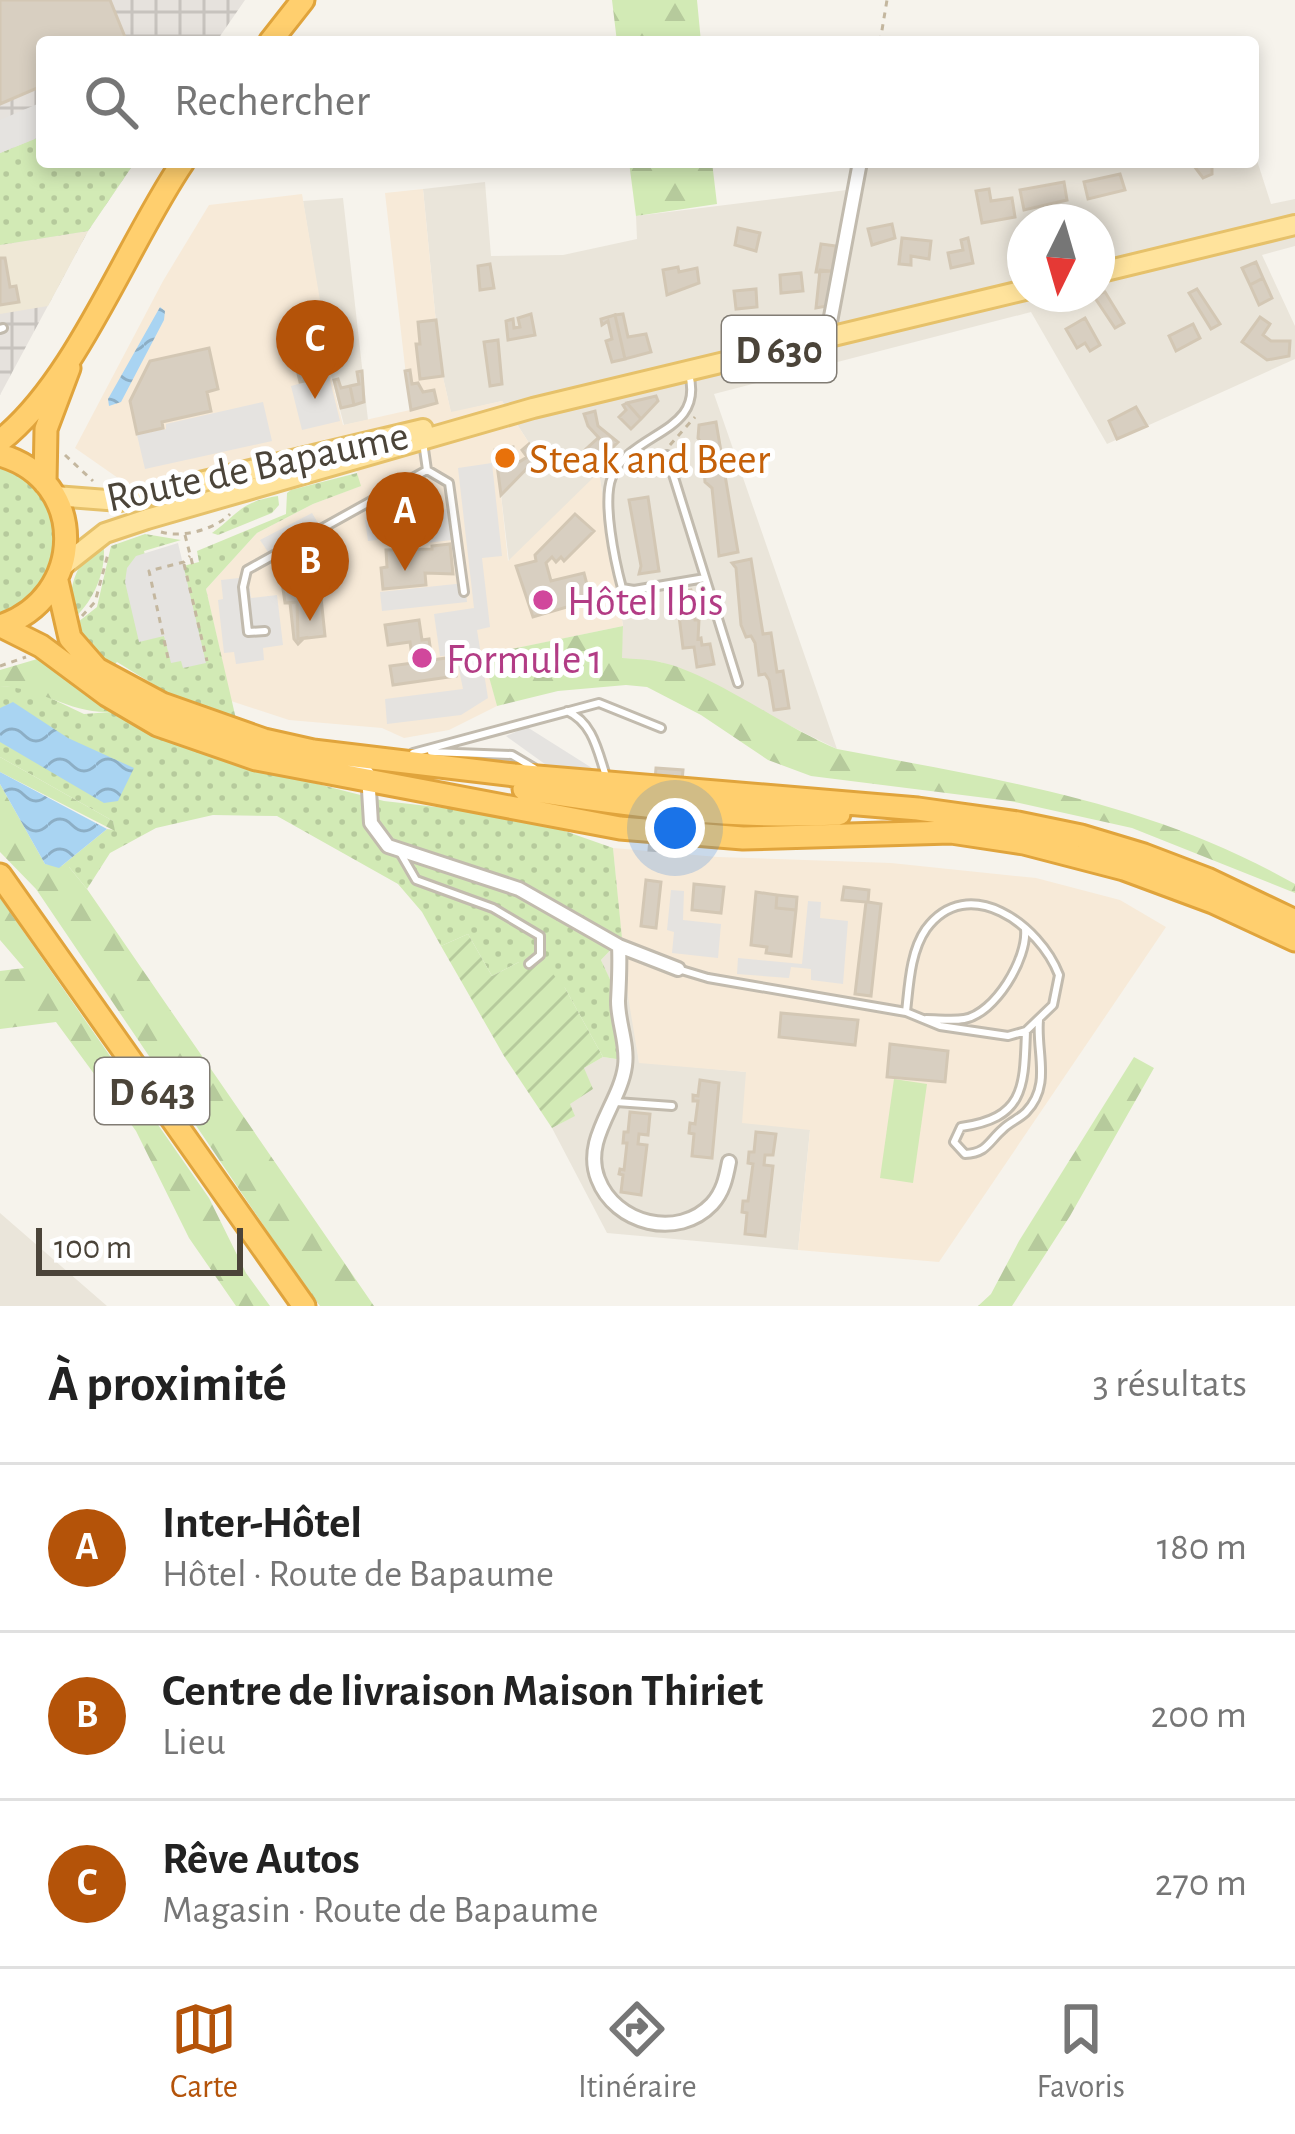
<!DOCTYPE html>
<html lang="fr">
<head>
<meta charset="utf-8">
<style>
  :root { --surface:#fff; --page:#f6f6f6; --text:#222; --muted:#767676; --line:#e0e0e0; --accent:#b45309 }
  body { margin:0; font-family:"Alegreya Sans",sans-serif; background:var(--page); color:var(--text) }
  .compass { position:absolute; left:1007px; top:204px; width:108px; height:108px; border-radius:50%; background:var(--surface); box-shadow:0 6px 18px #0003; rotate:185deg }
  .scale { position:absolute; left:36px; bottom:30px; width:207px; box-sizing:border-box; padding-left:12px; border:6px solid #4b4439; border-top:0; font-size:33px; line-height:42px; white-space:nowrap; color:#4b4439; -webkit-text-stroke:9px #fff; paint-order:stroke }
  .you { position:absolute; left:675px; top:828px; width:42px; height:42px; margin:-30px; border:9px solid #fff; border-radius:50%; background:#1a73e8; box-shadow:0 0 0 18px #1a73e833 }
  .badge { display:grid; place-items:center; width:78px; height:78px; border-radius:50%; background:var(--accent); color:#fff; font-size:39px; font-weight:700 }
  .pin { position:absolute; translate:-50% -99px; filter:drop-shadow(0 3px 6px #0008) }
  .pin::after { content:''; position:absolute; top:63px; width:42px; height:36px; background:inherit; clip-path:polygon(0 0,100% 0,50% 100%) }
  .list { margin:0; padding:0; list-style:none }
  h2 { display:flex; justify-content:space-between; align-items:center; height:156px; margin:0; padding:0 48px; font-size:51px }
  h2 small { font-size:39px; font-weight:400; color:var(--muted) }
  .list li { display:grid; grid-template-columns:78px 1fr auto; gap:36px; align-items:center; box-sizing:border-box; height:168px; padding:0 48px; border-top:3px solid var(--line) }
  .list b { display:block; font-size:45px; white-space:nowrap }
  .list p { margin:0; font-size:39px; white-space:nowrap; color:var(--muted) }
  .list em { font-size:39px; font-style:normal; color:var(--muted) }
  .icon { flex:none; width:66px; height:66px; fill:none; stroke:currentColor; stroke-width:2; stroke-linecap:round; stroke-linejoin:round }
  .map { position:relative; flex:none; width:1295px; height:1306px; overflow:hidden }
  .search { position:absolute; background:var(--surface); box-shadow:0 6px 18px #0003; left:36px; right:36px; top:36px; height:132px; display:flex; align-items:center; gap:30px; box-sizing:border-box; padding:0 42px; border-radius:12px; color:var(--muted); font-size:45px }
  .sheet { height:660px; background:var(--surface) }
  nav { display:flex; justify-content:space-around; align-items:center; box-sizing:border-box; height:168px; border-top:3px solid var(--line); background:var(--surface); font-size:33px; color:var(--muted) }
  nav a { display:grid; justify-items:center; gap:6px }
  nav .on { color:var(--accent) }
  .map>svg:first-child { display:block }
</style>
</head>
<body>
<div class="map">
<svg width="1295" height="1306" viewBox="0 0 1295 1306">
  <defs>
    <pattern id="industrial-grid" width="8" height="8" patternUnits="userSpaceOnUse" patternTransform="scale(3)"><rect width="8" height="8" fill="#e6e2dd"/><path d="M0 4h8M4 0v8" fill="none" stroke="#c7c3be"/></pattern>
    <pattern id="grass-dots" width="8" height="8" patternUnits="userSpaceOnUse" patternTransform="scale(3)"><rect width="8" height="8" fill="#d2eab5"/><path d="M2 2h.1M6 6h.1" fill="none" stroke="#b6ca9c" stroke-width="1.8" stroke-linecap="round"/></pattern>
    <pattern id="forest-firs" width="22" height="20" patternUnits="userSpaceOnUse" patternTransform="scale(3)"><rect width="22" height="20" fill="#d2eab5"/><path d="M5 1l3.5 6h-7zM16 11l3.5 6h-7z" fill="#b6ca9c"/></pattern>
    <pattern id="garden-furrows" width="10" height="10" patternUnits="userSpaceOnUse" patternTransform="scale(3)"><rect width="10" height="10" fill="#d2eab5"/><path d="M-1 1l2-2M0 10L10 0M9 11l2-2" fill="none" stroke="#b6ca9c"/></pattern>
    <pattern id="water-waves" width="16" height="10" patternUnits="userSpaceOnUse" patternTransform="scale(3)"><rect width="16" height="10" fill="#a9d4f2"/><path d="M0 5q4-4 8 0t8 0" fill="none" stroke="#8caec5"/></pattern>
  </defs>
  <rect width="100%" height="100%" fill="#f6f3ec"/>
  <path fill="#eae5da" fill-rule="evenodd" d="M1253 148 1271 204 1295 199V246L1262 255 1295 326V359L1107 444 1031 312 714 394 837 749 661 662 621 658 623 626 599 473 509 562 501 495 538 457 502 401 451 413 440 364 423 189 485 182 491 256 563 255 637 239 636 216 847 190 852 162H1253ZM1025 222H1097V294H1025Z
    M343 198 368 420 344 425 318 326 323 323 303 201Z
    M622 938 639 1062 747 1072 810 1130 798 1250 607 1233 552 1128 574 1116 569 1104 584 1068 603 1057 622 1060 615 991 601 960Z
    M0 1213 107 1306H0Z"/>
  <path fill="#f7ead8" d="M423 189 440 364 451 412 502 401 538 457 501 495 508 561 599 472 623 626 484 655 497 706 449 730 404 738 382 728 289 720 231 701 206 589 257 533 313 504 360 486 356 467 134 527 118 478 75 448 163 281 209 205 302 194 324 324 318 326 343 425 410 410 385 193Z
    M613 848 718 857 891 863 1036 878 1120 900 1166 927 939 1262 798 1250 810 1130 742 1123 746 1072 639 1063 626 984Z"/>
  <path fill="url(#industrial-grid)" d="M0 0H245L216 42H42V162H135L88 231 0 395Z"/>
  <path fill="#efe8d6" d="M88 231 48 306 0 314V245Z"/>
  <path fill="url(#grass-dots)" d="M42 136V162H135L88 231 0 245V153Z
    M0 466C77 499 70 580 0 615Z
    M357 473 361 486 313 504 257 533 206 589 236 719 169 694 117 662 111 668 99 660 73 626 97 607 111 546 145 534 181 540 144 551 164 636 181 661 205 662 183 566 199 562 197 551 286 514 287 493 291 490Z
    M278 496 279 505 272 513 218 535 212 533C240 513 239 502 278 496Z
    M103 540C108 569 94 602 72 620 67 586 76 562 103 540Z
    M0 686 27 687 84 714 111 712 168 740 235 763 384 801 480 812 559 829 613 848 622 938 601 960 615 990 623 1060 603 1057 565 988 519 962 492 976 468 934 441 946 422 912 398 884 277 816 213 815 156 828 110 853 87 889 69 867 59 868 107 829 114 830 113 821 0 757Z"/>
  <path fill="url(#forest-firs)" d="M612 0H697L701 42H617Z
    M629 162H712L717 204 636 216Z
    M623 626 622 658C634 659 647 659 660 662 712 673 783 727 837 749 999 780 1149 801 1295 884V893L1132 828 1010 801 811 776 768 760 701 715 647 687 626 685 558 691 497 706 483 655Z
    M44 657 77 689 111 712C70 714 42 688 0 686V670Z
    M0 757 113 821 115 831 0 772Z
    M0 784 45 864 69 867 87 889 374 1306H320L287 1260 36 889 0 852Z
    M0 898 209 1198 246 1273 270 1306H236L189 1238 136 1131 56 1022 0 1029V971L24 968 0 940Z
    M1134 1057 1154 1068 1070 1216 1012 1306H978L991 1294 1019 1241Z"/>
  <path fill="url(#garden-furrows)" d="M468 934 492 976 519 962 541 960 565 988 603 1057 584 1068 593 1089 570 1104 575 1116 552 1128 504 1056 441 946Z"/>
  <path fill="#d2eab5" d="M894 1079 927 1084 913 1183 880 1178Z"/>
  <path fill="#e5e3e0" d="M42 102V136L0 153V120Z
    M329 376 340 421 302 430 291 386Z
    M263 402 272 441 145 469 137 435 166 429V424Z
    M492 463 502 556 482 558 490 627 477 630 488 698 461 715 387 724 385 699 463 689 456 655 440 656 434 614 474 608 458 468Z
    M448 509 452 540 426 543 424 534 368 541 365 520Z
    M312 513 321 528 270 555 260 540Z
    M178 543 206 663 183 668 181 661 171 663 164 636 139 642 125 582 127 568 136 556Z
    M248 577 251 598 277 595 283 645 263 648 264 660 236 664 234 652 224 653 218 600 223 599 221 580Z
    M465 583 467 602 382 611 380 592Z
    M527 727 592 768 549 767 506 736Z
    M671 890 684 891 683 920 721 924 718 958 672 953 674 932 667 930Z
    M808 901 821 902 820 918 848 921 843 984 811 980V969L791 967 789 978 737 974 738 958 802 964Z"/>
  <path fill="url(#water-waves)" d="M160 307 165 311 164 320 121 402 109 406 108 399Z
    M13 702 68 738 134 768 118 801 104 803 0 742V708Z
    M0 772 107 829 59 868 45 864 0 784Z"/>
  <path fill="#d8cfc1" stroke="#d3c7b4" stroke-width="3" d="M0 0H110L127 42H42V86L0 104Z
    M1191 162H1212V174L1203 178Z
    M1120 174 1125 190 1088 199 1084 182Z
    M1064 182 1067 200 1024 210 1020 190Z
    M989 189 991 201 1012 198 1015 217 982 223 976 191Z
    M892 224 895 238 872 245 868 229Z
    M738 228 760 233 756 251 735 245Z
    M902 238 931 241 929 259 911 256V265L899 264Z
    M968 238 973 263 951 268 948 253 963 250 961 240Z
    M821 244 836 246 832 271 816 272Z
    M0 258H5L10 287 16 286 19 302 0 305Z
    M1256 262 1263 278 1250 285 1242 268Z
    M490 264 494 288 480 290 478 266Z
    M678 267 679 272 697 268 699 283 667 295 663 270Z
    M820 270 832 271 827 306 816 308Z
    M801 273 803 291 781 293 780 275Z
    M1263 278 1272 298 1259 305 1250 285Z
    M756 289 757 307 736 309 734 291Z
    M1197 289 1220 324 1211 329 1189 293Z
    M1105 292 1124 323 1115 328 1093 295Z
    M531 314 535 335 508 340 506 321 513 319 514 328 520 327 518 318Z
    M623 314 628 337 646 334 651 352 625 359 615 315Z
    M615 315 625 359 612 362 606 341 612 339 608 321 602 325 601 319Z
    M1260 317 1270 324 1263 335 1271 341H1290L1289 356 1267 360 1242 342Z
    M1085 318 1100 345 1090 351 1085 343 1077 348 1066 329Z
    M436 320 443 376 420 379 416 344H420L418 322Z
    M1193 324 1200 338 1176 351 1169 336Z
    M498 340 502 384 490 386 484 342Z
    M209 348 218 389 207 392 211 411 162 422 163 428 137 434 130 401 150 361Z
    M314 357 319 378 300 382 295 361Z
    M410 370 412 384 418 383 423 392 434 390 437 403 411 410 405 371Z
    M362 371 364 402 354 405 350 386 359 384 357 372Z
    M338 379 341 388 350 386 354 405 341 408 334 380Z
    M656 396 658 401 641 419 627 403Z
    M627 403 641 419 631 429 619 417 626 410 623 405Z
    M1136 407 1147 426 1117 439 1109 421Z
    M595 411 598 426 618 442 610 450 588 426 584 414Z
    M716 422 738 552 719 556 712 488 705 482 702 444 698 438 699 425Z
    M598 438 610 450 599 461 586 449Z
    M529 444 538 457 501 495 495 450 513 447 515 463 519 462 527 457 522 450Z
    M586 449 599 461 588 473 575 460Z
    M648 497 659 571 639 574 641 566 629 500Z
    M575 514 594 531 564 561 561 557 556 562 552 557 546 563 551 581 584 573 591 600 533 617 516 566 536 561 535 555Z
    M450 544 453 574 425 573 426 585 383 589 381 568 387 567 386 550 432 549V546Z
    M751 559 763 634 771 633 777 672 783 671 789 708 774 710 769 680 765 674 759 675 755 643 751 636 746 637 741 625 736 568 732 563Z
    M319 578 325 636 298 639 297 602 285 603 282 582Z
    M691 590 697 608 693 609 695 620H699L698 639 701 638 702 645 710 644 714 664 697 667 694 647 683 648 676 592Z
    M297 602 298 639 304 638 298 644 294 639 290 603Z
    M419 620 422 640 429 639 432 660 453 657 456 676 393 685 390 666 413 663 410 642 388 645 385 625Z
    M656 768 683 770 676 852 649 850Z
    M646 880 661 882 656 928 641 926Z
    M694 884 724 887 721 913 692 910Z
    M844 887 869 890 868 902 881 904 871 996 855 994 866 902 842 900Z
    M756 892 777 895 776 908 796 910 791 956 766 953 767 947 751 945Z
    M777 895 797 897 796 910 776 908Z
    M781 1013 858 1020 855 1045 779 1037Z
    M890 1044 948 1051 945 1082 887 1077Z
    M700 1080 719 1083 712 1158 692 1156 694 1134 689 1133 690 1123 695 1124 698 1101H693V1095L698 1096Z
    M630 1112 650 1114 648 1135 639 1134 638 1144 647 1145 641 1195 621 1192 623 1175 619 1174 620 1169 624 1170 627 1143H623L624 1132H628Z
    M756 1132 776 1134 773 1155H765L764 1165 773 1166 765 1236 745 1234 747 1213 742 1212 743 1201H748L753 1164 748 1163 749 1152H754Z"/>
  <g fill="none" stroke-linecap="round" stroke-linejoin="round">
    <g stroke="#c2bbae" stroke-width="12">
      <path id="lane" d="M0 329 3 328
        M689 374C705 434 632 430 612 477 602 501 615 562 622 588L634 590 705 578
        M667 455 738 683
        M427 470 449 483 464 592
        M265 631 248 632 243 587 247 570 427 470 423 442
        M567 711C594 723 598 753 607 779
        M431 752 512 755 534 768
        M413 753 599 703 661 728
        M401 854 416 880 493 908 540 936V955L529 964
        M678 969 708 978 906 1012 940 1026 1008 1036 1026 1031 1053 1005 1059 975C1040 925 968 872 926 929 910 952 909 986 906 1012
        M926 1019C938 1019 952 1021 964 1019 995 1014 1028 958 1025 929
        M1026 1031C1024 1087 1025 1118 961 1127L954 1142 965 1154C987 1153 988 1142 1003 1129 1010 1122 1019 1119 1026 1112 1052 1085 1036 1053 1039 1020
        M616 1102 672 1106"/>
    </g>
    <g stroke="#c2bbae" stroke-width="18">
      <path id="street" d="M827 338 860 162
        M349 763 363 767 368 774 371 823 388 846 519 889 619 946 678 969
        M619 946C620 965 619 983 618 1001 618 1023 628 1044 625 1066 620 1104 582 1139 598 1179 615 1224 678 1240 712 1204 723 1192 726 1178 729 1162"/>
    </g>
    <g stroke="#e6c16a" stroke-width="24">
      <path id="primary" d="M1097 273 1295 225
        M55 496 120 501 423 429
        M63 566 105 533 147 519 533 408 1025 290"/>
    </g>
    <g stroke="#e0a43c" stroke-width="27">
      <path id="highway" d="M270 42 303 0
        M0 441C76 382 127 244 183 162
        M0 455C89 480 86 598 0 626
        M45 483 46 429 69 368
        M57 581 70 638 97 669 162 704 264 740 313 751 514 775 918 809 1018 823 1081 836 1144 855 1207 879 1295 921
        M1 626 41 646 107 695 158 725 256 759 620 828 743 838 951 832 1024 843 1124 869 1213 902 1295 940
        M524 789C628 806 734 819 839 814
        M0 875 304 1306"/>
    </g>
    <path stroke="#c4b79f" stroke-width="3" stroke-dasharray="6 6" stroke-linecap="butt" d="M880 42 887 0
      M670 445 695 417
      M65 455 93 481
      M161 532C182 538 214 530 230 514
      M185 535 193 566
      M184 564 207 661
      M82 616 95 602 108 554
      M168 658 149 571 184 562 190 556
      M0 666 26 657"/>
    <use href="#lane" stroke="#fff" stroke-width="6"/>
    <use href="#street" stroke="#fff" stroke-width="12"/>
    <use href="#primary" stroke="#ffe39c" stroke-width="18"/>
    <use href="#highway" stroke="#ffcf6e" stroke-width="21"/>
  </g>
  <circle fill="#e8710a" stroke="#fff" stroke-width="4.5" cx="505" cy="458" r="12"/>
  <g fill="#d1479c" stroke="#fff" stroke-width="4.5">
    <circle cx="543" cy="600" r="12"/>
    <circle cx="422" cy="658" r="12"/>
  </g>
  <g text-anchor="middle" stroke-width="10" stroke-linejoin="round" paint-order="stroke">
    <g fill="#fff" stroke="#817c74" stroke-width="3">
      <rect x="722" y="316" width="114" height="66" rx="9"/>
      <rect x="95" y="1058" width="114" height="66" rx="9"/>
    </g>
    <g font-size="39" font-weight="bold" fill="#4b4439">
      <text x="779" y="363">D 630</text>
      <text x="152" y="1105">D 643</text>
    </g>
    <g font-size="42" fill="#c56008" stroke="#fff" text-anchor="start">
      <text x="529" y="473">Steak and Beer</text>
    </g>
    <g font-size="42" fill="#4b4439" stroke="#fff">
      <text transform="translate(257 465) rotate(-12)" y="15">Route de Bapaume</text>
    </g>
    <g font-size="42" fill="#b23c85" stroke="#fff" text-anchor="start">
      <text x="567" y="615">Hôtel Ibis</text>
      <text x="446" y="673">Formule 1</text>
    </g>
  </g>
</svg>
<svg class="compass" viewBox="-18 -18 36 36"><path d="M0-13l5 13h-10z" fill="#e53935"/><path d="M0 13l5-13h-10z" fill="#767676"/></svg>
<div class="scale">100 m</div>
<div class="you"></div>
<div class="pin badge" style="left:405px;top:571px">A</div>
<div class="pin badge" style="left:310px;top:621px">B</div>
<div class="pin badge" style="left:315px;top:399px">C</div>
<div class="search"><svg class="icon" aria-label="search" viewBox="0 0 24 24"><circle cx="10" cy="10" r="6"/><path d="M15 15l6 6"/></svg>Rechercher</div>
</div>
<section class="sheet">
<h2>À proximité<small>3 résultats</small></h2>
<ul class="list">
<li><span class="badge">A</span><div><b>Inter-Hôtel</b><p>Hôtel · Route de Bapaume</p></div><em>180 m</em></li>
<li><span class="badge">B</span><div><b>Centre de livraison Maison Thiriet</b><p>Lieu</p></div><em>200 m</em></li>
<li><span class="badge">C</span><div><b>Rêve Autos</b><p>Magasin · Route de Bapaume</p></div><em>270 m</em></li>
</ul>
</section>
<nav>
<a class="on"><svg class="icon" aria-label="map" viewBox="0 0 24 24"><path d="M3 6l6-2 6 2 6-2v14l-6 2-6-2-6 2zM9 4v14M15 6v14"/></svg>Carte</a>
<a><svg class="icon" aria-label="directions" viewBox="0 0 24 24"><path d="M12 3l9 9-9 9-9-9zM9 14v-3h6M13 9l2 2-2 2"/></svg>Itinéraire</a>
<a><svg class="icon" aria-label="saved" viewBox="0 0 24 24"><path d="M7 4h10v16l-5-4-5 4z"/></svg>Favoris</a>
</nav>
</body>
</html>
